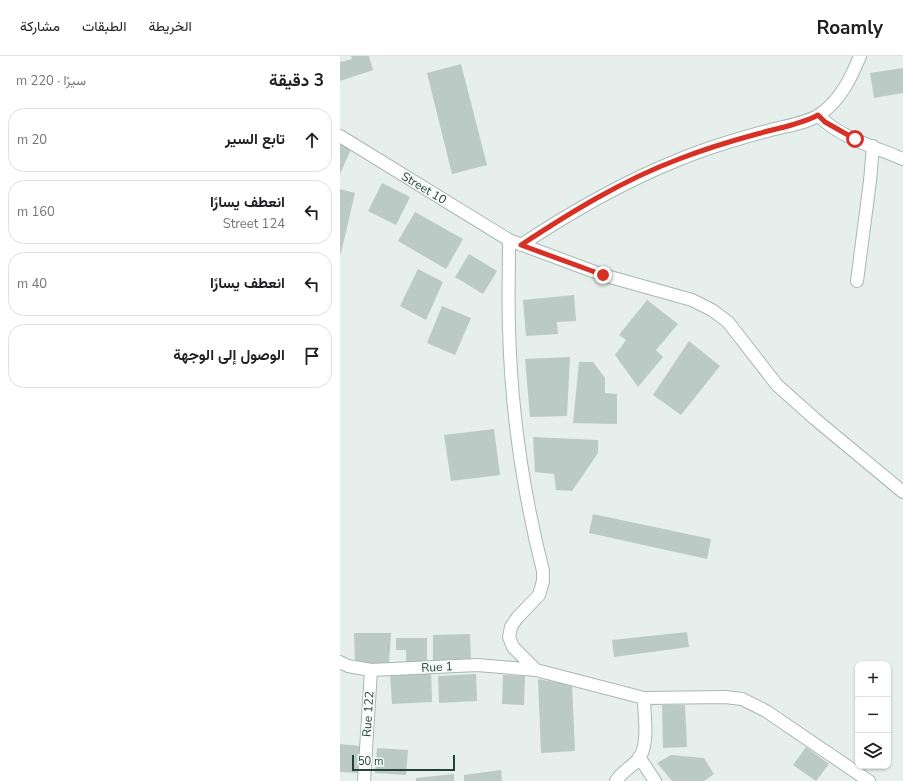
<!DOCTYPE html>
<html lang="ar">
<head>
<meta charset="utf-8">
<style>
  :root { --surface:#fff; --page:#f2f2f2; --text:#202124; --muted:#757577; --line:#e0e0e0 }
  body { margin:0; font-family:"Nunito Sans",Vazirmatn,sans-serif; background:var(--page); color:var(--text); direction:rtl }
  .controls { position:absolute; right:12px; bottom:12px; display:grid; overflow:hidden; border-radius:8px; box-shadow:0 1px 3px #0004 }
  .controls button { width:36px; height:36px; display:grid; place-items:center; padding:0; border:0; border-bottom:1px solid var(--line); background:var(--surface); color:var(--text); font:20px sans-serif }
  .scale { position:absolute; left:12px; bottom:10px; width:103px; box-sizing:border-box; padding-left:4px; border:2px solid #24423a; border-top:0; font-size:11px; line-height:14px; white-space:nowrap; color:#24423a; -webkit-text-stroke:3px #f7fbf9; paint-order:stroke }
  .stop { position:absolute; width:12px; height:12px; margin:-9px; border:3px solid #d93025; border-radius:50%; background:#fff }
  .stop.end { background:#d93025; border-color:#fff; box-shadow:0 1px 4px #0008 }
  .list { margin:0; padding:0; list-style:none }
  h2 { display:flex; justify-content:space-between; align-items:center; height:52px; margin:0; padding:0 16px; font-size:17px }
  h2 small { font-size:13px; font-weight:400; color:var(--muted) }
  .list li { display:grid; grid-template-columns:26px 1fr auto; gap:12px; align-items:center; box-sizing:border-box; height:64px; margin:0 8px 8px; padding:0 8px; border:1px solid var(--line); border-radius:16px }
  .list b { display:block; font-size:15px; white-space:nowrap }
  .list p { margin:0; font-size:13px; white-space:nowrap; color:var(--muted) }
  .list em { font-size:13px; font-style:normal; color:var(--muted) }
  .icon { flex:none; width:22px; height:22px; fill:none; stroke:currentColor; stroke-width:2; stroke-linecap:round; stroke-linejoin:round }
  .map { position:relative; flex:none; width:563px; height:725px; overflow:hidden; direction:ltr }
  header { display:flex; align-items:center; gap:24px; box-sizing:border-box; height:56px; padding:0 20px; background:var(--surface); border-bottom:1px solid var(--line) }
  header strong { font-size:19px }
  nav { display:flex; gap:22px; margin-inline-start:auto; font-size:14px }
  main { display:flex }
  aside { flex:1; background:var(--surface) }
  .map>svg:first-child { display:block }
</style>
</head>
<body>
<header>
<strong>Roamly</strong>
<nav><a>الخريطة</a><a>الطبقات</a><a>مشاركة</a></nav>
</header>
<main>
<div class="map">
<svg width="563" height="725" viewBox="0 0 563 725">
  <rect width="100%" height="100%" fill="#e6efeb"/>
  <path fill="#bbcac4" d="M11 0H29L33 14 0 25V6L12 3Z
    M121 8 147 109 112 118 87 17Z
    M563 12V37L534 42 530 17Z
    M0 86 12 91 0 118Z
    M42 127 70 141 56 169 28 155Z
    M0 133 15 137 1 197H0Z
    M75 156 123 183 106 213 58 185Z
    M129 198 157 215 143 238 115 221Z
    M78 213 103 226 86 264 60 250Z
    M234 239 236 265 217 266 218 278 186 280 183 244Z
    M307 244 338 268 316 294 323 301 298 331 275 299 286 284 279 279Z
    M102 250 131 262 115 299 87 287Z
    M349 285 380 310 341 359 313 339Z
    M230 301 227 360 190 361 185 303Z
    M239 306H253L265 322V337L277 338V368L233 367Z
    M154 373 160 419 111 425 104 379Z
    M193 381 258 384V397L232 435 216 434 214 418 195 416Z
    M253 458 371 483 367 503 249 477Z
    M347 576 349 591 274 601 272 584Z
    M14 577H51L49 607H15Z
    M130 578 131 605 93 606V579Z
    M56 582H87V607L66 608V594H56Z
    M91 614 92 646 52 648 50 617Z
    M136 618 137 645 99 647 98 620Z
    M163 619 185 620 184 649 162 648Z
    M198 623 232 629 235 695 201 697Z
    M322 649H345L347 691 323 692Z
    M0 688 20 690 19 717 0 716Z
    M466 691 489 708 476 725 453 709Z
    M37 692 68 694 66 719 35 717Z
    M331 699 364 702 374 718 364 725H332L317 707Z
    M161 714 162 725H124V719Z
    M114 718V725H76V722Z"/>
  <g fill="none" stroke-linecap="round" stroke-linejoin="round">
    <g stroke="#a8b8b2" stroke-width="14">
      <path id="minor" d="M478 59C500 82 535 91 563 103
        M0 80 169 184 263 219 352 244 372 254 388 266 437 329 475 363 563 436
        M169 184C169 213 168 243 169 272 171 354 183 436 203 515V525L199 539 177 562 171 571 169 581 173 591 196 614 304 642 385 641 402 643 426 655 529 725
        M181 189C231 156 283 126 338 104 367 92 397 83 427 75 444 70 465 68 479 59 500 45 511 22 520 0
        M517 225 530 125 533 90
        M0 606 8 610 31 614 137 609 196 614
        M299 701 315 725
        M24 725 31 614
        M276 725C282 715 294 710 300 701 309 686 304 659 304 642"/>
    </g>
    <use href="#minor" stroke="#fff" stroke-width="12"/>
  </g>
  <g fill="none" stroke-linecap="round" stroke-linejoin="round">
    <path stroke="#d93025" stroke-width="5" d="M263 219 181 189C231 156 283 124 339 103 365 93 391 85 417 78 437 72 460 69 478 59L485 66 515 83"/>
  </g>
  <g text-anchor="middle" stroke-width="3" stroke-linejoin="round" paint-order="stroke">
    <g font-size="12" fill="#24423a" stroke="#f7fbf9">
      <text transform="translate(84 132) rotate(31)" y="4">Street 10</text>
      <text transform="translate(97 611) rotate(-3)" y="4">Rue 1</text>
      <text transform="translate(28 658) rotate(-86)" y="4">Rue 122</text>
    </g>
  </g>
</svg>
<div class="controls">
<button>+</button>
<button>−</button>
<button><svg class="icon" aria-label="layers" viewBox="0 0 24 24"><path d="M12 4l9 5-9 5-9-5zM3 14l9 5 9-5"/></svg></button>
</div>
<div class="scale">50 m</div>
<div class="stop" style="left:515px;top:83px"></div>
<div class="stop end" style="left:263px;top:219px"></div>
</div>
<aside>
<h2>3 دقيقة<small>سيرًا · 220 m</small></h2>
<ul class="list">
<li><svg class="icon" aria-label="ahead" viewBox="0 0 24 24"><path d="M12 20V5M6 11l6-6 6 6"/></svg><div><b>تابع السير</b></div><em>20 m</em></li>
<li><svg class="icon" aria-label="left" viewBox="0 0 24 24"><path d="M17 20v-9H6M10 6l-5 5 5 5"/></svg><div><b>انعطف يسارًا</b><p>Street 124</p></div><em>160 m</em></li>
<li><svg class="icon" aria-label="left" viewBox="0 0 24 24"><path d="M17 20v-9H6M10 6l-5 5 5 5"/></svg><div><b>انعطف يسارًا</b></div><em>40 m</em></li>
<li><svg class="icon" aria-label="arrive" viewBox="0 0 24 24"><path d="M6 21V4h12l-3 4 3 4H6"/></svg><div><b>الوصول إلى الوجهة</b></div></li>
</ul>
</aside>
</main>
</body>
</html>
